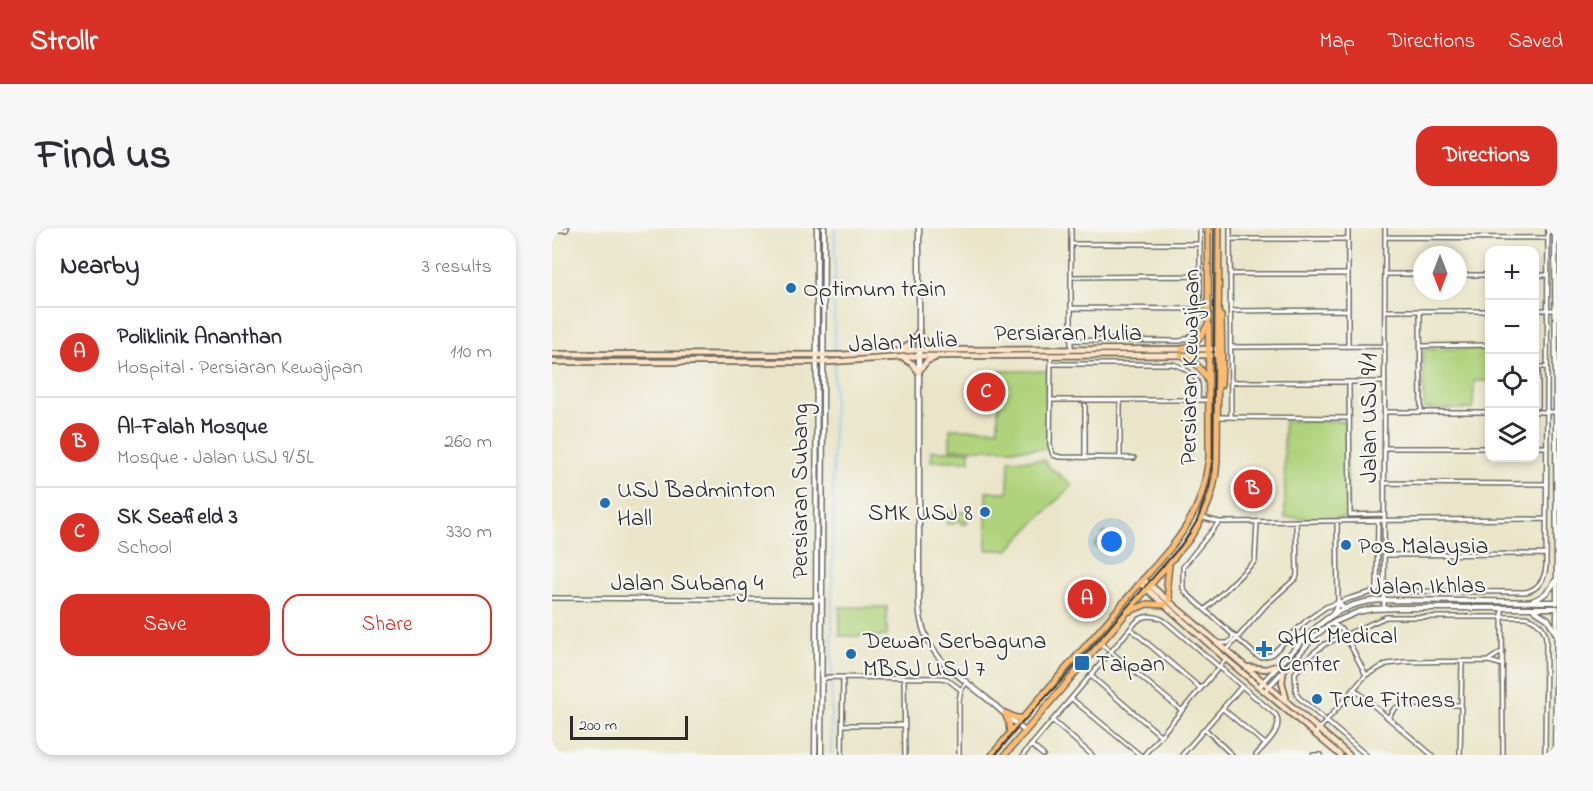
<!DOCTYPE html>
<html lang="en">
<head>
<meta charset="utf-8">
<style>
  :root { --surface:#fff; --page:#f7f7f7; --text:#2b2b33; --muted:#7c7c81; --line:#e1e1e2; --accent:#d93025 }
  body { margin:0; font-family:"Indie Flower",sans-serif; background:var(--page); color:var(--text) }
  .controls { position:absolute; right:18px; top:18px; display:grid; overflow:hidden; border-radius:12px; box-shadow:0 3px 9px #0003 }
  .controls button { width:54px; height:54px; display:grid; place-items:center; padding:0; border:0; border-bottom:2px solid var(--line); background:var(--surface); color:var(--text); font:30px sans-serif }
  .compass { position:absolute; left:861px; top:18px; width:54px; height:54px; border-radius:50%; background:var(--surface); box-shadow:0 3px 9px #0003; rotate:180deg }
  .scale { position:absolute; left:18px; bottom:15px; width:118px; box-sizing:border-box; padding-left:6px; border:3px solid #2b2b2b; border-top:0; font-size:16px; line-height:21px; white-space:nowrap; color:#2b2b2b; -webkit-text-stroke:4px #f6f6f2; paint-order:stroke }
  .you { position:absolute; left:560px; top:314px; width:21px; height:21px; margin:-15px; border:4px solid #fff; border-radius:50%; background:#1a73e8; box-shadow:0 0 0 9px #1a73e833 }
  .badge { display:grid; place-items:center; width:39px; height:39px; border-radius:50%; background:var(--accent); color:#fff; font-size:20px; font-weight:700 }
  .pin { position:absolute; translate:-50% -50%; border:3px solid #fff; box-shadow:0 2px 6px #0006 }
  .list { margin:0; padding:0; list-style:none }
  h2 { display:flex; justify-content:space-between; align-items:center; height:78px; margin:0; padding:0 24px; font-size:26px }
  h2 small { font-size:20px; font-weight:400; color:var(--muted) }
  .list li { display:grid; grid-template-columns:39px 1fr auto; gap:18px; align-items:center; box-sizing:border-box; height:90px; padding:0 24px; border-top:2px solid var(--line) }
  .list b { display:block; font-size:22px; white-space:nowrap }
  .list p { margin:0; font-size:20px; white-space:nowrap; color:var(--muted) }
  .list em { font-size:20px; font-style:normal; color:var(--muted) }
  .actions { display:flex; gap:12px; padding:18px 24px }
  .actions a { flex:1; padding:14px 0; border:2px solid var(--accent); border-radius:18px; text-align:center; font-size:21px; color:var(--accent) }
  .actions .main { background:var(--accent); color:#fff }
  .icon { flex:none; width:33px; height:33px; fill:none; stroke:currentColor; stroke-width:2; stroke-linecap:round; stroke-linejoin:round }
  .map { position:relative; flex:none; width:1005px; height:527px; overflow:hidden; border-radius:18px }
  header { display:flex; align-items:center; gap:36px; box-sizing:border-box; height:84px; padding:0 30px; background:var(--accent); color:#fff }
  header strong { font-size:28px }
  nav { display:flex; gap:33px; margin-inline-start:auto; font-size:21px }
  .intro { display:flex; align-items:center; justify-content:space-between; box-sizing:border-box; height:144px; padding:0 36px }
  h1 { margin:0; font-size:42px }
  .button { padding:15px 27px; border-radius:18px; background:var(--accent); color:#fff; font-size:21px; font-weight:700 }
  main { display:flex; gap:36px; padding:0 36px }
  aside { flex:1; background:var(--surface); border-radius:18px; box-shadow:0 3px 9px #0003 }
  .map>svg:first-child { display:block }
</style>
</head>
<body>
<header>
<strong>Strollr</strong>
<nav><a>Map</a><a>Directions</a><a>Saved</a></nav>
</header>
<div class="intro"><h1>Find us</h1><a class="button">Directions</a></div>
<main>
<aside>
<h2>Nearby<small>3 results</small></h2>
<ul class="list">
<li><span class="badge">A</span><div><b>Poliklinik Ananthan</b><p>Hospital · Persiaran Kewajipan</p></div><em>110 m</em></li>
<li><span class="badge">B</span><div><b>Al-Falah Mosque</b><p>Mosque · Jalan USJ 9/5L</p></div><em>260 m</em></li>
<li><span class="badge">C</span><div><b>SK Seafield 3</b><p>School</p></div><em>330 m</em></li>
</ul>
<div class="actions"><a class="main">Save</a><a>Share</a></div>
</aside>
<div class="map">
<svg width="1005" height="527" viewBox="0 0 1005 527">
  <rect width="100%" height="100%" fill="#f6f6f2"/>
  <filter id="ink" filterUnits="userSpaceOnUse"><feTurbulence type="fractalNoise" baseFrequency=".0167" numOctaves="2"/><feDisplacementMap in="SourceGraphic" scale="12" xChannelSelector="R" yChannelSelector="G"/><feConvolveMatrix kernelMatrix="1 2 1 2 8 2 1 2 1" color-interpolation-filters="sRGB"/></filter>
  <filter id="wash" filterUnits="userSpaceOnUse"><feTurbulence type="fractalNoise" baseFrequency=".008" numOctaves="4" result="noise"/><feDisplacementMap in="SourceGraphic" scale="24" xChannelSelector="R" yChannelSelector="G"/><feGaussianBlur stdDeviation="1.35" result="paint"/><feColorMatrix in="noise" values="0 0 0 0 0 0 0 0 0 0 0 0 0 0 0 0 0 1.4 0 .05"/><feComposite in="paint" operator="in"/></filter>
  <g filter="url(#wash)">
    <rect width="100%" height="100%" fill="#eae5c8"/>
    <path fill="#afd37c" stroke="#6d7f54" stroke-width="1.5" d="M871 121H937V153H922L921 181H872Z
      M447 143H495V221H398V201H446Z
      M732 193H790L794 197 796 290H733Z
      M379 223H418V233H379Z
      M457 232H493L494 236 520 257 456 322H434V264H456Z
      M395 284H415V296H409V293H403L402 296H395Z
      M553 304 563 313 552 326 542 318Z
      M288 379H335V408H288Z"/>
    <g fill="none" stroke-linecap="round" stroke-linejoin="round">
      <path stroke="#7ebdf2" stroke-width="1.5" d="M282 124 283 0
        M279 527 282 129"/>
    </g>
  </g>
  <g filter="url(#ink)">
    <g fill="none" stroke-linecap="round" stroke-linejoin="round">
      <g stroke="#6e6c62" stroke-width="6">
        <path id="minor" d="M678 0 679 189
          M0 2H14L15 0
          M833 9 996 10
          M678 11H796
          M519 16H648
          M679 46H796
          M833 46H870
          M906 47H938
          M982 47H996
          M519 49 648 48
          M519 80 648 81
          M982 82H1003
          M679 83 796 82
          M833 83H938
          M868 84 869 184
          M519 112 629 113C640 109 646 101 648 90V0
          M796 118V0
          M869 118 938 117
          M679 119 833 118
          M519 121V0
          M499 128 498 217 501 227 508 229 582 230
          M499 136H621C631 139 645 147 646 157 647 162 646 167 646 172
          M982 139H994
          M679 154H833
          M797 154 798 287 832 286
          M499 172H657
          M982 180 986 178V139
          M832 184H938
          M982 184H1004
          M665 189 797 190
          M982 219H994
          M832 220H938
          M533 229V177
          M568 230V172
          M832 255 994 256
          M652 290 667 294 994 291
          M785 293 786 374
          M667 294 631 339V360L634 365 705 428 708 429 719 427 754 393 774 379 799 370 824 363 825 360 826 293
          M832 327 994 326
          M832 363 973 364C986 362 993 351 994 338L996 0
          M0 370 270 372
          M950 380 951 527
          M832 381 833 0
          M653 382 703 333 705 294
          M779 396 785 398 791 403 814 447
          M579 401 648 460
          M548 415 629 482
          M668 415H676L680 411 681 407
          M675 422 713 378 744 350 745 347 744 293
          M937 432 951 423
          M539 448 608 507
          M352 451 353 527
          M270 454 272 451 276 449 389 450 395 451 409 462
          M802 461 880 527
          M520 471 588 527
          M671 481 713 516
          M836 490 842 481 849 477H909
          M501 493 540 527
          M291 497H353
          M653 501 680 527
          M763 506 814 447 835 436 852 434 937 433 951 437
          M479 517 491 527
          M290 527 291 450
          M407 527V473L409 462 415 454
          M471 527 584 394C593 386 605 387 614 394L724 487C732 502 713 516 704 527
          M592 527 674 431
          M630 527 690 458
          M761 527H769
          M814 527 746 469 744 463 743 445 760 426 773 416 834 389H973C985 391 994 401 994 412L993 527
          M908 527 910 434"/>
      </g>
      <g stroke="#6e6c62" stroke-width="7">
        <path id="tertiary" d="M367 0V377C370 426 399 441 433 469 447 480 459 493 473 503
          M1003 0 1005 375
          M980 373C991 369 998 363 1003 353
          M982 382 996 391 1003 404
          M780 387 783 383 786 374 790 379 794 381
          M708 458C717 447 727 437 737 427 765 396 788 373 832 372L1005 374
          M713 463 763 408 778 396 806 384 820 381 848 380H1005
          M263 527 264 434 265 0
          M269 527 272 0
          M1003 527 1005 383"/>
      </g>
      <g stroke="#6e6c62" stroke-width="8">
        <path id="secondary" d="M367 106 374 114 385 122
          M349 123 360 114 367 103
          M0 126 287 127 367 122 666 121
          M349 129 361 136 367 145
          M0 134H277L367 128 666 127
          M367 143 375 133 383 130
          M591 351 797 527
          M588 355 674 431 788 527
          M696 439 714 441 727 437
          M732 440 730 454 734 470"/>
      </g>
      <g stroke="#6e6c62" stroke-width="8">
        <path id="primary" d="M630 121C643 116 650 109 656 96
          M629 127C642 131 650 141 656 153
          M669 157 670 134 669 88
          M617 338 615 356 618 373
          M578 383 595 376 613 377
          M453 485 457 495 458 505
          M453 485 464 490H471
          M440 527C486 470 536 417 583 361 603 337 627 314 641 286 651 268 654 249 657 229L656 0
          M453 527 636 313C653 289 664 262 665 232L667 0"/>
      </g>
      <use href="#minor" stroke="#fff" stroke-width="3"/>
      <use href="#tertiary" stroke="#fff" stroke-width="4"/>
      <use href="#secondary" stroke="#fee4c6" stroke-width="4.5"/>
      <use href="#primary" stroke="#fdbc70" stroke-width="5"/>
      <path stroke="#2b2b2b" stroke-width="1.5" d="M443 527 464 501 512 450 628 319 637 306 645 293 657 258 661 230 662 0"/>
    </g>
  </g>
  <g fill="#1f6fb2" stroke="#f6f6f2" stroke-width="2">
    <circle cx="239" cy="60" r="6"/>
    <circle cx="53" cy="275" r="6"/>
    <circle cx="433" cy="284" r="6"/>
    <circle cx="794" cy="317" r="6"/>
    <path d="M709 412h6v6h6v6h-6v6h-6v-6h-6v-6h6z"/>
    <circle cx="299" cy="426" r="6"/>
    <rect x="522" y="427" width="16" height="16" rx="3"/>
    <circle cx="765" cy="471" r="6"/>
  </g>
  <g text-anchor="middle" stroke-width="4.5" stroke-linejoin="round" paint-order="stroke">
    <g font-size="24" fill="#2b2b2b" stroke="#f6f6f2" text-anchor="start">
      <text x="251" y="68">Optimum train</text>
      <text x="65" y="269">USJ Badminton<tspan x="65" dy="28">Hall</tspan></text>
      <text x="421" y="292" text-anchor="end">SMK USJ 8</text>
      <text x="806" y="325">Pos Malaysia</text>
      <text x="726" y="415">QHC Medical<tspan x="726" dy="28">Center</tspan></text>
      <text x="311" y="420">Dewan Serbaguna<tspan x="311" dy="28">MBSJ USJ 7</tspan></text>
      <text x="544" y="443">Taipan</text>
      <text x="777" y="479">True Fitness</text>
    </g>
    <g font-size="24" fill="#2b2b2b" stroke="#f6f6f2">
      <text x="516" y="112">Persiaran Mulia</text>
      <text transform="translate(351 113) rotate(-3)" y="8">Jalan Mulia</text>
      <text transform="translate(637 139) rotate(-89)" y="8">Persiaran Kewajipan</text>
      <text transform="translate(816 190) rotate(-90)" y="8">Jalan USJ 9/1</text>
      <text transform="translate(247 263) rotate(-90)" y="8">Persiaran Subang</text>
      <text x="135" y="362">Jalan Subang 4</text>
      <text transform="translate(876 357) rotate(-1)" y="8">Jalan Ikhlas</text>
    </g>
  </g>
</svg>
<div class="controls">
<button>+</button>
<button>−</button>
<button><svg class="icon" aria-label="locate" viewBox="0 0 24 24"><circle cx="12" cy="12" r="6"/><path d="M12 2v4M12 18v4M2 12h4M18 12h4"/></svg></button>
<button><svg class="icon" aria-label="layers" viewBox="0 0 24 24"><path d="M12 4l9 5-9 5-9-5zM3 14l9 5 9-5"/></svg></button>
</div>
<svg class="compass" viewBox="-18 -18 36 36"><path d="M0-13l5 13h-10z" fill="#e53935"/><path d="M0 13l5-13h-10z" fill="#7c7c81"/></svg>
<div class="scale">200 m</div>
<div class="you"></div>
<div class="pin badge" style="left:535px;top:371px">A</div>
<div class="pin badge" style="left:701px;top:261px">B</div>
<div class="pin badge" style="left:434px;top:164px">C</div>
</div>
</main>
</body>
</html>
